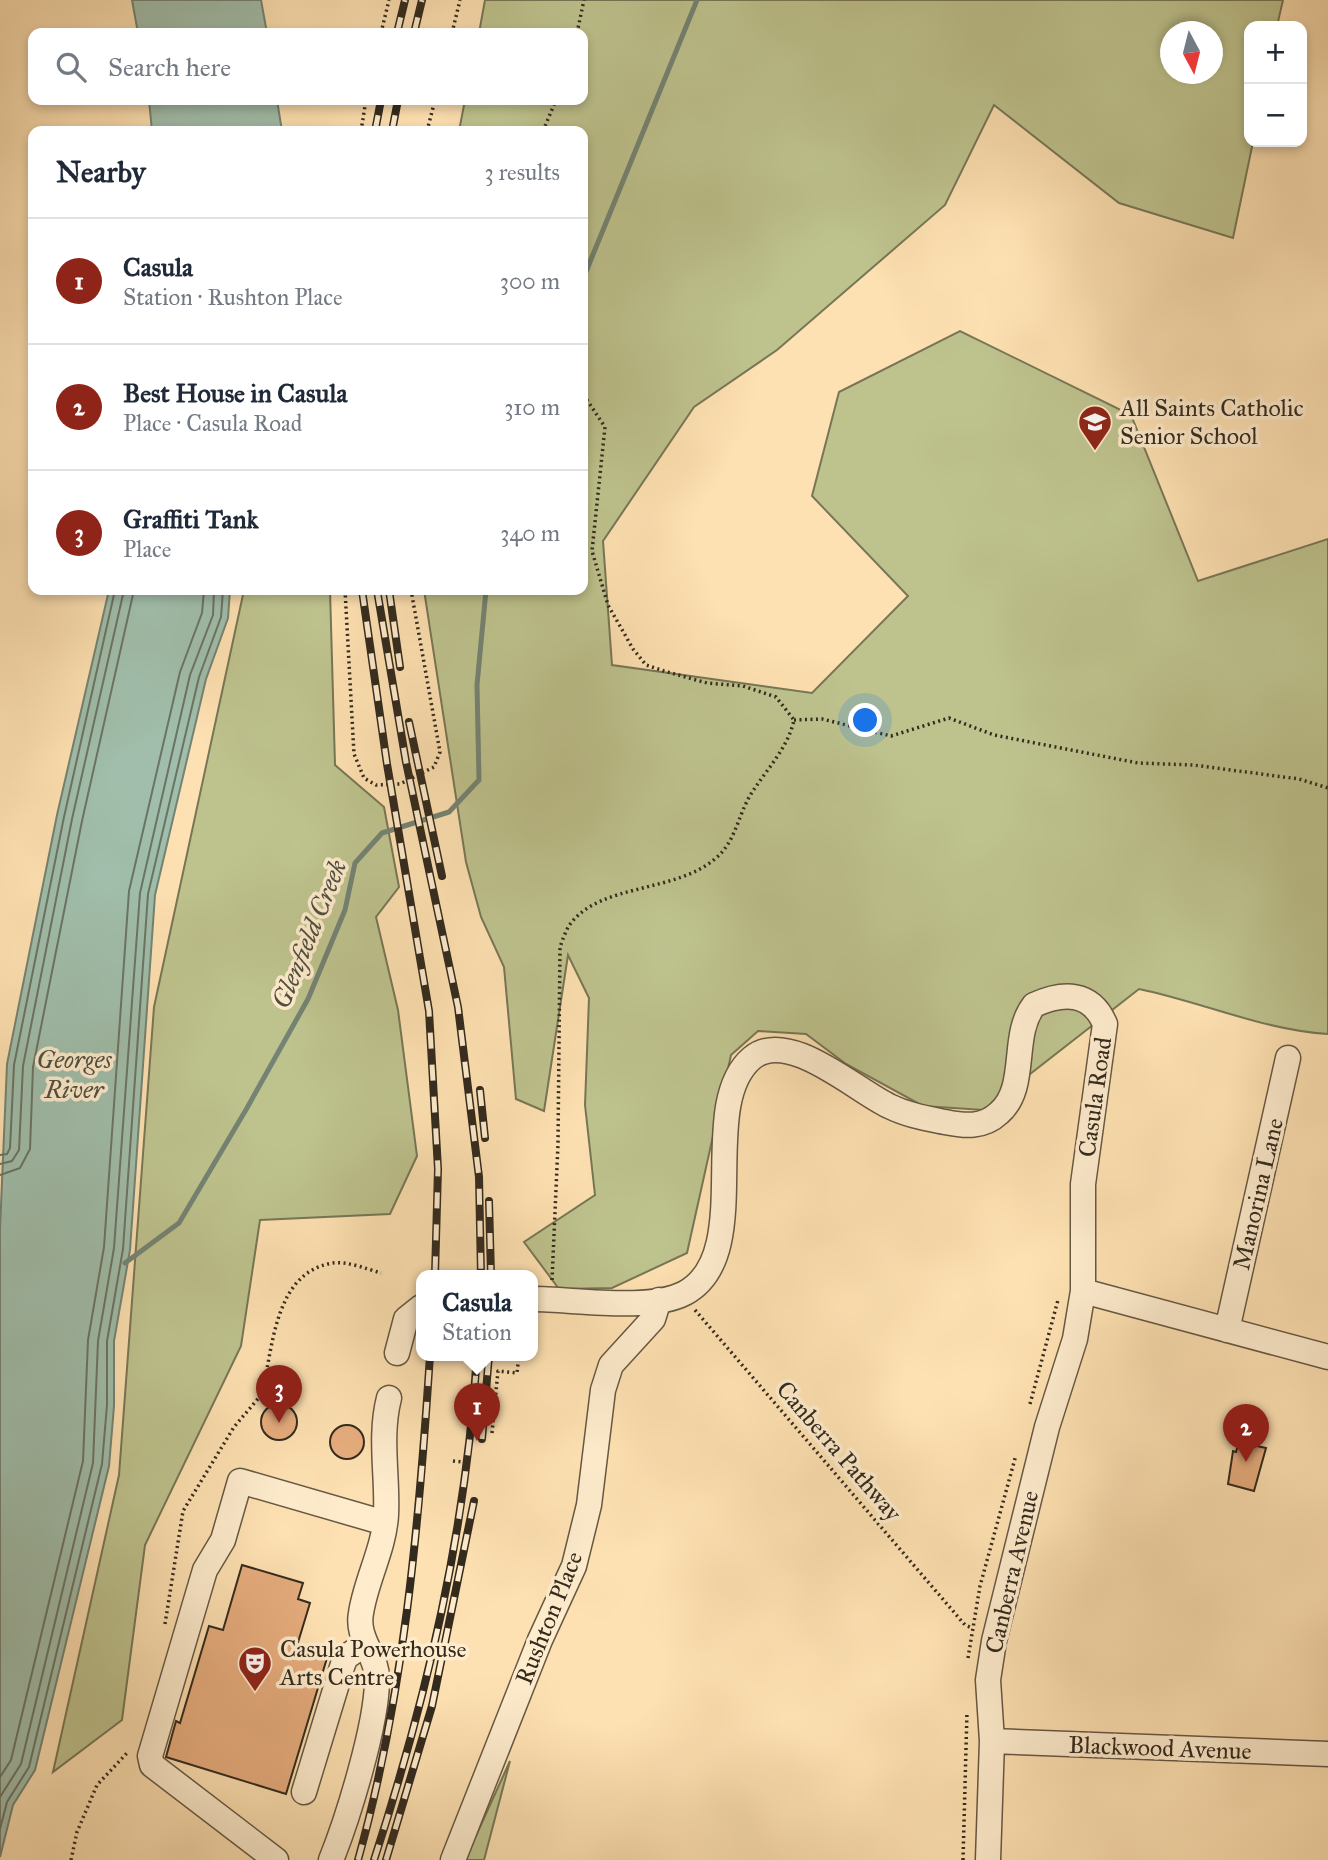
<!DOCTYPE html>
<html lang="en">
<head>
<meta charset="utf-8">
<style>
  :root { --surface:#fff; --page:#f6f6f7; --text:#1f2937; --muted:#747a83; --line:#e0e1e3; --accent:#8f2418 }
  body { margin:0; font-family:"IM FELL Great Primer",serif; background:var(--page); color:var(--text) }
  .controls { position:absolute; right:21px; top:21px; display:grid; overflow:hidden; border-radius:14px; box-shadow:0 4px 10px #0003 }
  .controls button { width:63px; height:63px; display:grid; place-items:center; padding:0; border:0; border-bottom:2px solid var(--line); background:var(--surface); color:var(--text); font:35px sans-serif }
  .compass { position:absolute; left:1160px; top:21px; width:63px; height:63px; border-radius:50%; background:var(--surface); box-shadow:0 4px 10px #0003; rotate:173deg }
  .you { position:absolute; left:866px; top:721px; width:24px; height:24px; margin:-18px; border:5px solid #fff; border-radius:50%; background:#1a73e8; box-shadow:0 0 0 10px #1a73e833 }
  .badge { display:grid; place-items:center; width:46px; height:46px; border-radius:50%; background:var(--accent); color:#fff; font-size:23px; font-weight:700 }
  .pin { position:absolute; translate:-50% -58px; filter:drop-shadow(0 2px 4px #0008) }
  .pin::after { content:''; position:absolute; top:37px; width:24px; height:21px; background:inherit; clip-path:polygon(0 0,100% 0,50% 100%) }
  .popup { position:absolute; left:416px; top:1270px; width:122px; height:91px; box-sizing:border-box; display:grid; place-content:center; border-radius:14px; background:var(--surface); filter:drop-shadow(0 2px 5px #0005); font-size:23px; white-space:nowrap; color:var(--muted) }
  .popup b { font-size:26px; color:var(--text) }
  .popup::after { content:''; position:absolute; left:50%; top:100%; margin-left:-14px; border:14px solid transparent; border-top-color:var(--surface) }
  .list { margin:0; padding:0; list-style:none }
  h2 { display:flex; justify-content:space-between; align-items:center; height:91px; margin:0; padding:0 28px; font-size:30px }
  h2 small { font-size:23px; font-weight:400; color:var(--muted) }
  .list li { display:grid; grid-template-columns:46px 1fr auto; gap:21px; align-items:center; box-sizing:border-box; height:126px; padding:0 28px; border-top:2px solid var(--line) }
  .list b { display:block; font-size:26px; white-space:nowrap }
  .list p { margin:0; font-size:23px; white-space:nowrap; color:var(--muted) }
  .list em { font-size:23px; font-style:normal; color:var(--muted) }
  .icon { flex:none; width:38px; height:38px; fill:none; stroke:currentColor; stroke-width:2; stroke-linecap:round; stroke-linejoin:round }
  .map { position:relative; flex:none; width:1328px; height:1860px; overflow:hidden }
  .search { position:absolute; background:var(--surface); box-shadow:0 4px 10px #0003; left:28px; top:28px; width:560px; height:77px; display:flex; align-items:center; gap:18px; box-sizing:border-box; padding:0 24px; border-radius:14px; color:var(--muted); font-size:26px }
  .panel { position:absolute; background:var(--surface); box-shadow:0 4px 10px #0003; left:28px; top:126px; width:560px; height:469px; border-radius:14px }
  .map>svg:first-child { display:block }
</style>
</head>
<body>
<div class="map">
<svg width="1328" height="1860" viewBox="0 0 1328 1860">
  <rect width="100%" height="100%" fill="#fee1b2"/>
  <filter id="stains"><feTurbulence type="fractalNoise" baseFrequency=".00286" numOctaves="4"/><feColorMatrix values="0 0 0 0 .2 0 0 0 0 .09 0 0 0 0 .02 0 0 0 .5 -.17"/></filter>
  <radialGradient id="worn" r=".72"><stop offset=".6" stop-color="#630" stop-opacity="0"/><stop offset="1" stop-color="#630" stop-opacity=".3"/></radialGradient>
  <path fill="#bec38e" stroke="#787656" stroke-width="2" fill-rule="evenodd" d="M485 0H1283L1277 26H1249V142H1253L1233 238 1119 203 994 105 945 205 777 350 694 407 603 541 612 665 812 693 908 596 812 496 839 392 960 331 1131 415 1198 581 1328 539V1034C1263 1030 1202 1002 1139 989L984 1110 923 1106 846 1064 806 1034 758 1031 731 1055 687 1253 612 1288 559 1289 524 1242 595 1195 585 1105 589 998 568 955 544 1111 516 1099 504 967 481 917 466 862 424 590H583V131H459L465 100H583V33H479ZM1170 32H1212V74H1170Z
    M244 590H330L335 765 384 807 399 887 376 917 398 1010 417 1156 390 1214 260 1220 241 1346 145 1545 122 1720 53 1772 119 1475 154 1007Z
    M510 1761 484 1860H465Z"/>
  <path fill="#a0beab" stroke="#748373" stroke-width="2" d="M132 0H261L267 33H138Z
    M149 100H277L282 131H152Z
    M109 590H230L228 618 206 679 155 895 130 1250 114 1341V1406L109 1466 35 1770 13 1805 0 1857V1229L7 1064 57 815Z"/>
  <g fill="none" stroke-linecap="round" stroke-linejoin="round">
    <path stroke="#6a7464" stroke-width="2" d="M0 1155 7 1154 10 1148 14 1065 64 817 115 590
      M0 1164 12 1161 19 1150 23 1066 72 819 124 590
      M0 1175 20 1168 30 1149 33 1067 82 821 134 590
      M0 1777 11 1760 83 1461 88 1340 104 1247 129 891 180 672 202 613 204 590
      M0 1797 21 1764 93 1463 98 1341 114 1248 140 893 190 675 213 615 214 590
      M0 1829 7 1802 29 1767 102 1464 107 1405V1341L123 1249 148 894 199 677 221 617 223 590"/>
    <path stroke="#748373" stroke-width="5" d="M583 279 697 0
      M125 1263 179 1223 247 1108 308 999 345 910 355 863 382 833 449 812 479 780 477 685 486 590"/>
  </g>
  <path fill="#e7ad7e" stroke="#332a1e" stroke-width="2" d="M261 1422a18 18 0 1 1 36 0a18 18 0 1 1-36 0Z
    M330 1442a17 17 0 1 1 34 0a17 17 0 1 1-34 0Z
    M1239 1442 1266 1448 1254 1491 1228 1484 1233 1451 1236 1452Z
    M242 1565 303 1583 298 1599 310 1603 296 1649 327 1658 286 1794 166 1757 176 1721 180 1723 209 1626 223 1630Z"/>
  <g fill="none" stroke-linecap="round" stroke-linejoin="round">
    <g stroke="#665843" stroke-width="27">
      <path id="minor" d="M1083 1291 1328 1357
        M533 1299C574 1299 649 1312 685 1293 757 1254 695 1106 752 1058 788 1028 855 1090 889 1106 907 1115 925 1118 945 1122 965 1126 983 1128 999 1113 1029 1087 1010 1036 1034 1005 1063 992 1091 991 1105 1024L1083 1184V1291L1075 1339 1047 1427 994 1641 988 1680 992 1741 988 1860
        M1227 1330 1288 1058
        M397 1353 406 1319 421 1307
        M992 1741 1328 1754
        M304 1792 343 1664 346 1657 365 1644
        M276 1860 152 1765 150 1756 205 1570 223 1540 240 1481 385 1523
        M331 1860C348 1818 377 1724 377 1680 378 1656 356 1639 361 1613 366 1580 384 1549 386 1515 388 1477 379 1437 389 1398
        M453 1860 540 1640 574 1566 589 1505 603 1390 611 1365 653 1319 659 1300"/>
    </g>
    <path stroke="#332a1e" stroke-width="3.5" stroke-dasharray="2 3.5" stroke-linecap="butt" d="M381 33 389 0
      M452 33 460 0
      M577 33 584 0
      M361 131 366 100
      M427 131 435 100
      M543 131 556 100
      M345 590 354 754 364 778 376 785 400 784 434 767 440 752 411 590
      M794 720 822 719 891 736 949 718 994 735 1138 763 1193 765 1299 779 1328 788
      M552 1280 558 1144 560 947C563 939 566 929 571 923 602 883 676 893 716 858 736 841 738 815 751 794 766 770 788 748 794 720L776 697 743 686 707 683 664 671 646 665 633 649 608 605 592 551 605 427 583 394
      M695 1310 965 1625 972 1628
      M262 1394C273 1348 274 1272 333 1263 347 1261 367 1269 381 1273
      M262 1394 283 1390 292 1392 296 1375
      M1030 1404 1058 1300
      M492 1433 498 1371 517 1373 519 1355
      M453 1461 463 1462
      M165 1624 183 1511 234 1427 262 1394
      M968 1658 980 1586 1016 1455
      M71 1860 77 1832 97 1785 128 1752
      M963 1860 967 1712"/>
    <use href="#minor" stroke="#feeccd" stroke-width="24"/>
    <g stroke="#332a1e" stroke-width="8">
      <path id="rail" d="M397 33 405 0
        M414 33 422 0
        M375 131 381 100
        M392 131 398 100
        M362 590 387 764 429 1011 438 1169 435 1275
        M377 590 406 762 458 1007 479 1177 481 1275
        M389 590 400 667
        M409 722 442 876
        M480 1090 485 1138
        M489 1201 491 1275
        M482 1439 489 1355
        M358 1860C404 1695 419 1525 430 1355
        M374 1860C428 1694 466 1530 477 1355
        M386 1860 432 1706 474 1501"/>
    </g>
    <use href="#rail" stroke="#feeccd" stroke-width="5" stroke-dasharray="16" stroke-linecap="butt"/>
  </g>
  <defs>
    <g id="school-pin" transform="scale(1.75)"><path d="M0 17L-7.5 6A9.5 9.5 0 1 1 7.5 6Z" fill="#8f2418" stroke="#feeccd"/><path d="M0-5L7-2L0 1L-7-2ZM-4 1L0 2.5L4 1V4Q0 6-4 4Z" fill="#fff"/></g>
    <g id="theatre-pin" transform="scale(1.75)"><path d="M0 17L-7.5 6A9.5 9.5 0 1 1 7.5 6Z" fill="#8f2418" stroke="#feeccd"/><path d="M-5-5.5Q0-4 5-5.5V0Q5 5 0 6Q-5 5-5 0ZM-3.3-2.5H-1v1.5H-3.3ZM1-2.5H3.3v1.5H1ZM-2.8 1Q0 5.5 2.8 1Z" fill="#fff"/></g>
  </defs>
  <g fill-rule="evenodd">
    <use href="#school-pin" x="1095" y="422"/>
    <use href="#theatre-pin" x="255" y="1663"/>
  </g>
  <g text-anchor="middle" stroke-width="7" stroke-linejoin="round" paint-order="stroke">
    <g font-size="24" fill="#332a1e" stroke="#feeccd" text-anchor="start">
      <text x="1120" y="416">All Saints Catholic<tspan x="1120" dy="28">Senior School</tspan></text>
      <text x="280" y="1657">Casula Powerhouse<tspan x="280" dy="28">Arts Centre</tspan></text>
    </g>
    <g font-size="24" fill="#332a1e" stroke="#feeccd">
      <text transform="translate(1095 1097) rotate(-82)" y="8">Casula Road</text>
      <text transform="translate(1258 1194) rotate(-77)" y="8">Manorina Lane</text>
      <text transform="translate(839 1451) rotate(49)" y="8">Canberra Pathway</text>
      <text transform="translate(1012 1572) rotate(-77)" y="8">Canberra Avenue</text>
      <text transform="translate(549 1618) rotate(-68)" y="8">Rushton Place</text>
      <text transform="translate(1160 1748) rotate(2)" y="8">Blackwood Avenue</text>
    </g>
    <g font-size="26" font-style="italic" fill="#4e4f41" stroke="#feeccd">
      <text transform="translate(309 934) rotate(-68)" y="9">Glenfield Creek</text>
      <text x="74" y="1068">Georges<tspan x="74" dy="30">River</tspan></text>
    </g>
  </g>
  <rect width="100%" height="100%" filter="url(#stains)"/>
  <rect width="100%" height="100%" fill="url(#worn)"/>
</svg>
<div class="controls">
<button>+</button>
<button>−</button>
</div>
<svg class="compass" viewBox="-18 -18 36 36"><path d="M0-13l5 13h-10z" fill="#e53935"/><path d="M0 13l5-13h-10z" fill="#747a83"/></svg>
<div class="you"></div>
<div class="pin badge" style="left:477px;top:1441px">1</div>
<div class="popup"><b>Casula</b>Station</div>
<div class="pin badge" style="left:1246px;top:1462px">2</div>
<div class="pin badge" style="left:279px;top:1423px">3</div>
<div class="search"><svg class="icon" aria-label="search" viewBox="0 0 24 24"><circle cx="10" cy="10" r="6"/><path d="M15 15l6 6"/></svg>Search here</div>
<section class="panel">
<h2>Nearby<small>3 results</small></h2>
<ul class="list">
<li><span class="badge">1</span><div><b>Casula</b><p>Station · Rushton Place</p></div><em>300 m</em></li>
<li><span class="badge">2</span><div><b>Best House in Casula</b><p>Place · Casula Road</p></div><em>310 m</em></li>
<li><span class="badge">3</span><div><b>Graffiti Tank</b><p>Place</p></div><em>340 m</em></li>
</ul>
</section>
</div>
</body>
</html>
